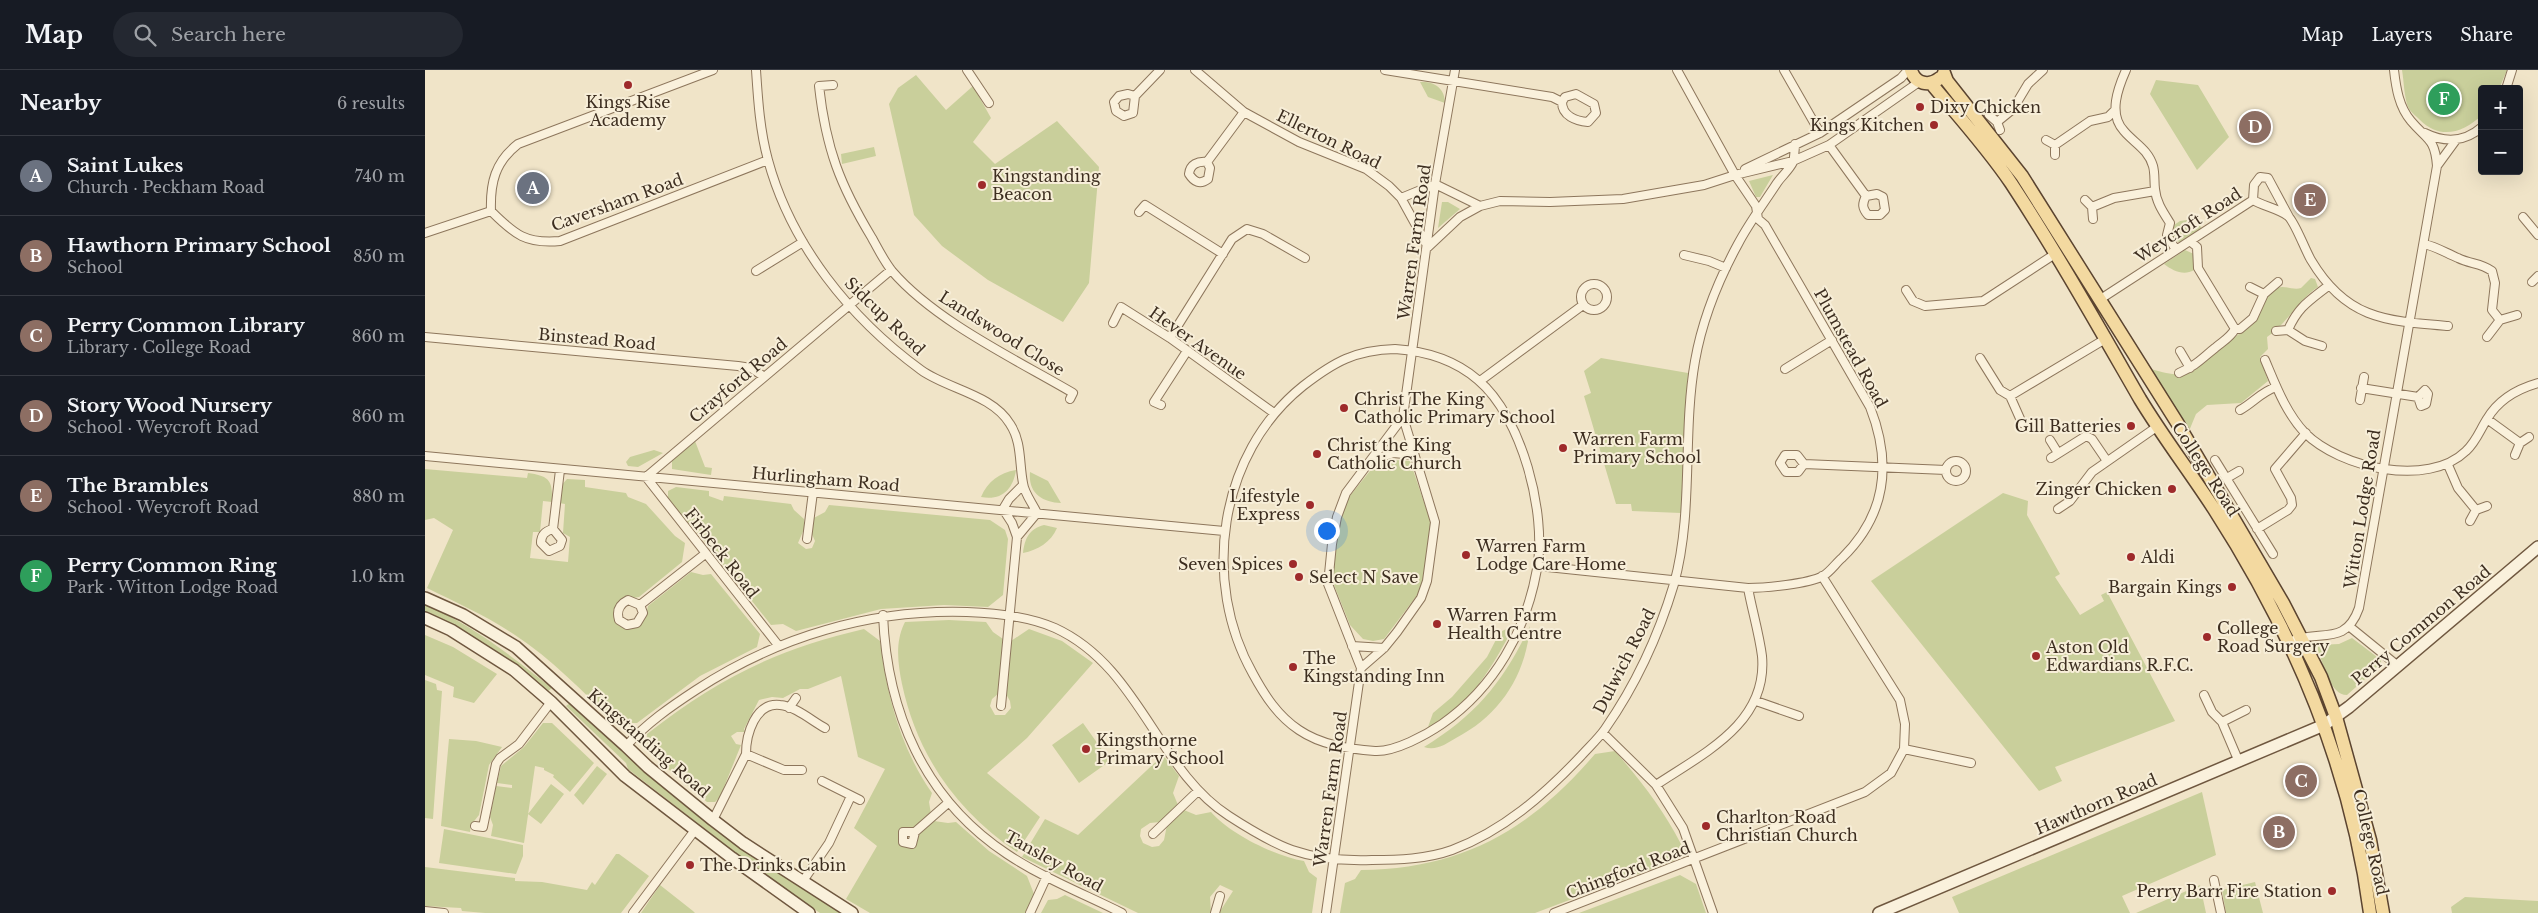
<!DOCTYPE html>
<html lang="en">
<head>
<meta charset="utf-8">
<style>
  :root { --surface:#171b24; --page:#242831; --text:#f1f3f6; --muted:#9ea1a6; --line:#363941; --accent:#cc999b }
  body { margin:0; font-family:"Libre Baskerville",serif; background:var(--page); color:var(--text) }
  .controls { position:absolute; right:15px; top:15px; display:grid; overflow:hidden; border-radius:5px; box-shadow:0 5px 20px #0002 }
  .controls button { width:45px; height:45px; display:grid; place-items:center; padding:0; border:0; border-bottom:1px solid var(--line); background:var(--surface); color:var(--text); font:25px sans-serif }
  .you { position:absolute; left:901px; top:460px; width:18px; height:18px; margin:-12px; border:4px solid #fff; border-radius:50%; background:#1a73e8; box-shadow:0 0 0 8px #1a73e833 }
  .badge { display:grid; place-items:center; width:32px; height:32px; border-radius:50%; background:var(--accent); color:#fff; font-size:16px; font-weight:700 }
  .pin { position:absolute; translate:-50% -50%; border:2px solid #fff; box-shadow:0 1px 5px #0006 }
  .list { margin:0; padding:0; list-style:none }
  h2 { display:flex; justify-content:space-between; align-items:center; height:65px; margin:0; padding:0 20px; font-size:21px }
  h2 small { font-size:16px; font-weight:400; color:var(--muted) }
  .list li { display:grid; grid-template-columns:32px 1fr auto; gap:15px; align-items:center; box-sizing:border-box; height:80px; padding:0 20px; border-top:1px solid var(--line) }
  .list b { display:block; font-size:19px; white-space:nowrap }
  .list p { margin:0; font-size:16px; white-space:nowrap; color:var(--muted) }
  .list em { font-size:16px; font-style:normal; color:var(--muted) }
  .icon { flex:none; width:28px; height:28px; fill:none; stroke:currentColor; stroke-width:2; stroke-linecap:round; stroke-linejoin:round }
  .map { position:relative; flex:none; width:2113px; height:843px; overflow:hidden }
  header { display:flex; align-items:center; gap:30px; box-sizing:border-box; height:70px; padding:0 25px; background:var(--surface); border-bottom:1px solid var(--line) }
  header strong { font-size:24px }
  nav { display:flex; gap:28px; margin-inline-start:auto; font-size:18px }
  .search { width:350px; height:45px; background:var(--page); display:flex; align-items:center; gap:12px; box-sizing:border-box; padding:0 18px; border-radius:28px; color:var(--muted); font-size:19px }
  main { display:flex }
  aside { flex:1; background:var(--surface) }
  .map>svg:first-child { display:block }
</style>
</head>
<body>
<header>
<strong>Map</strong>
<div class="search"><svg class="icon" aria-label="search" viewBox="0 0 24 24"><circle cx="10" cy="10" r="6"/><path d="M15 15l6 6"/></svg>Search here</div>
<nav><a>Map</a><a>Layers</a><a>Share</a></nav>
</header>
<main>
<aside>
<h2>Nearby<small>6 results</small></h2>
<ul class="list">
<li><span class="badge" style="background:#6b7280">A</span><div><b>Saint Lukes</b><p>Church · Peckham Road</p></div><em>740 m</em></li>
<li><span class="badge" style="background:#8d6e63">B</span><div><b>Hawthorn Primary School</b><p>School</p></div><em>850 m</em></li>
<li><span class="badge" style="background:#8d6e63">C</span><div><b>Perry Common Library</b><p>Library · College Road</p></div><em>860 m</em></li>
<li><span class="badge" style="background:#8d6e63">D</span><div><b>Story Wood Nursery</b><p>School · Weycroft Road</p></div><em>860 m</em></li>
<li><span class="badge" style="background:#8d6e63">E</span><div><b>The Brambles</b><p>School · Weycroft Road</p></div><em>880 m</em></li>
<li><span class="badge" style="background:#2e9e5b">F</span><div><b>Perry Common Ring</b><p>Park · Witton Lodge Road</p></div><em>1.0 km</em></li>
</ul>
</aside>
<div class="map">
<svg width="2113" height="843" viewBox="0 0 2113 843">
  <rect width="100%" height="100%" fill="#f0e4c8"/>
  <path fill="#c9cf9b" d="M1977 0H2082L2074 19H2057V45C2038 63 2015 70 1995 50 1992 47 1987 43 1984 39 1979 29 1979 11 1977 0Z
    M491 5 521 40 548 16 566 48 548 72 570 94 632 51 674 97 664 213 638 252 563 210 517 176 489 145 464 34 473 18Z
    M1731 10 1773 15 1804 67 1772 100 1725 24Z
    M995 12C1009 11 1020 18 1020 33L1003 27Z
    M449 77 451 86 417 94 416 84Z
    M1348 105 1335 127H1331L1324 111Z
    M1017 132H1023L1035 139 1013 158Z
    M1762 150 1775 156 1779 161 1757 173 1749 170 1747 166 1749 155 1755 151Z
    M1760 180 1771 185 1769 200C1759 206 1748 201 1739 194Z
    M1886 208 1890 209 1893 217C1873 230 1862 254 1842 267L1843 279 1835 287 1843 311 1816 333 1782 335 1771 344 1764 361 1726 299C1771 313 1770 297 1802 272 1811 265 1823 260 1830 252 1837 243 1839 229 1847 221 1857 212 1866 221 1876 218Z
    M1176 288 1263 303 1256 443 1207 441 1206 434H1191L1159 326 1166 323 1159 301Z
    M270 371 280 397 287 398 286 405 247 399V389Z
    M229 380 238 383 213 397 203 396 201 392 205 387Z
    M968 390 985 391 1006 453 999 508 993 524 959 569 948 571 938 569 925 555 907 510 908 491 915 449 924 427 949 396Z
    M0 399 102 408 103 403C124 406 128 410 127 432L118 431 115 462H108L105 488 143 492 145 467 138 463 140 434 134 433 135 417 142 409 160 410V417L201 423 203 427 221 434 250 466 260 473 257 492 214 527 196 530 190 538 189 544 201 558 215 554 220 549 223 536 266 502 278 505 286 504 335 564 332 577 275 606 212 653H190C158 622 127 589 90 565 62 546 32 533 2 518L28 460 9 448 0 450Z
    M591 400C588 420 576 431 556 427 563 411 574 403 591 400Z
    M605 402 623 411 636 433C617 432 603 423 605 402Z
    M251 417 284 421V426L298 431 299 426 366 434 369 440 379 449V459L373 473 381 479 387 478 390 471 386 462 387 449 400 442 404 435 565 450 580 460 583 469 578 525 563 537 519 535 456 539 371 561 358 554 346 555 282 474 243 430V421Z
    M1578 423 1603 431 1602 445 1635 504 1630 507 1655 545 1679 531 1676 525 1682 522 1750 651 1630 697 1637 711 1614 721 1446 511Z
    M619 455 632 458C626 472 613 480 598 483 600 468 604 459 619 455Z
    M0 535C47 554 87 587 127 618L122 622 0 545Z
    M524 550 561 552 568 562 578 569 574 623 567 629 565 636 570 645H580L586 638 585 631 581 624 586 571 604 559 637 571 668 593 602 668 562 703 615 747 592 782C532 742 492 685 477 614 473 595 470 573 479 554L480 552Z
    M1090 555C1069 592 1045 640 1003 657L1008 643 1027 627 1062 587 1075 562Z
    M1105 556C1101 605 1075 645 1031 668 1021 674 1011 681 999 677 1052 644 1078 612 1105 556Z
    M439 559 455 571C462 626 475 677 507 723L504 732 506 744 488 758 477 759 474 767 476 774 482 777 489 774 493 764 509 751 523 753 531 752 564 781 602 806 609 824 600 843H445L421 829 452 776 429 758 460 699 433 687 416 606 383 619H375L358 628 347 627 334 630 319 659 320 662H312L306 666 311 674 316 675 295 727 290 732H282L223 682 222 664C292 609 352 579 439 559Z
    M0 565 28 577 72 604 49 633 28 627 29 617 0 605Z
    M1927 568 1956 590V595L1922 625C1905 625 1899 595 1893 581V575L1914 574Z
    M0 610 11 614 12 620 17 621 8 749 0 748Z
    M145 633 332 787 418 843H395L339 805 203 699 201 693 141 636Z
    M118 653H127L169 693 145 722 128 707 129 705 119 700V698L110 696 99 773 66 766 68 755 65 747 71 716 87 718V715L72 713 76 696 99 677Z
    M658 653 685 691 654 713 627 675Z
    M24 669 51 671 77 677 64 695 54 745 46 755 45 762 16 756Z
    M1190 681C1216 711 1238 739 1256 774L1248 791 1110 843H915L920 813 930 809 936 800C1037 799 1105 760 1170 684Z
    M738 685 754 706 748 723 753 735 735 752 725 753 716 759 715 766 718 773 727 777 734 776 739 770 742 755 759 740 771 745 786 742C805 764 850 786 879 791L884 802 892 808 887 843H794L808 821 795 815 785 827 786 843H713L597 787 620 749 653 765Z
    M172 696 182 704 158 735 149 725Z
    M126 714 139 724 116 754 103 744Z
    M1777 722 1791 785 1697 826 1705 843H1534L1527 827Z
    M19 759 98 775V786L91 804 14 793Z
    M191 784H194L224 806 196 843H60L37 841 36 838 0 836V797L90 808V811L117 812 162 820 167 812 170 815Z
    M1255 805 1271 814 1281 843H1154Z
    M1830 812 1838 843H1801L1797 820Z
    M235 815 268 841 270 843H216Z
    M1775 815 1781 843H1711Z
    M640 825 642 826 678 843H616L623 830 632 829Z
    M2040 827 2113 831V843H2027L2026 837Z"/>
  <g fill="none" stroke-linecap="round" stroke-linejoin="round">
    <g stroke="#8d765c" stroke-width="10">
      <path id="street" d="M331 0C333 30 335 61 343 90 366 175 425 248 496 300 522 319 567 324 585 354 597 372 594 393 598 413 599 423 608 434 612 443L592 467
        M542 0 564 33
        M770 0 819 42 874 72 941 99 964 116 976 128 1003 177
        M960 0 1127 27 1137 32C1137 46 1151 51 1163 52L1171 43 1169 34 1151 24 1140 27 1137 32
        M1359 0 1395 63
        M1701 0C1693 18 1683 44 1699 61 1709 73 1723 79 1728 96 1730 103 1729 111 1730 119 1731 132 1738 142 1745 153L1742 165 1751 180
        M408 15 394 16C401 79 415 115 447 168 453 179 459 191 467 201 510 251 590 289 648 323L645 329
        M2081 19 2087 0
        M703 24 710 26 708 43 699 46 691 41 689 32 694 26Z
        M710 26 735 0
        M1564 45 1572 52
        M1575 60 1572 52 1588 39 1603 14 1618 0
        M2000 63C2020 73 2040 72 2057 57
        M1621 70 1630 75
        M1404 75 1441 126C1437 134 1437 138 1443 145H1455L1460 140 1458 127 1452 124 1441 126
        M1630 85V75L1665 51 1683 47 1690 40
        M782 92 785 98 783 109C775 115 769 112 764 104 765 94 773 91 782 92L819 42
        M2012 96 2031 70
        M1320 99 1395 63 1476 8 1483 0
        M1010 114 1055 136
        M976 128 1010 114
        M1660 130 1667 137
        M1828 130C1838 136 1854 139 1863 146 1870 152 1880 180 1886 190 1921 249 1960 251 2023 256
        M66 141C65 113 70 92 93 74L288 0
        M714 142 720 135 798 184
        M2098 147 2113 165
        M1668 149 1667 137 1689 128 1730 121
        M0 163 66 141C90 165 101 174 135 171L343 90
        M1766 172 1772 177 1773 198 1810 259
        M1999 174C2012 177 2021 183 2033 188 2045 194 2056 193 2067 201L2070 213 2067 240 2075 250 2062 267
        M1003 177 1035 147 1055 136 1075 131 1125 132 1198 129 1279 115 1310 105 1368 91 1404 75 1494 12
        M1259 185 1284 191 1301 198
        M331 201 378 172
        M2107 212 2113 206
        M1156 227a13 13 0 1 1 26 0a13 13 0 1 1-26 0Z
        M1825 217 1839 224
        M1481 220 1488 231 1500 236 1558 231 1630 184
        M1674 230 1828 130 1829 115 1835 107 1843 108 1864 147
        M2075 250 2092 245
        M688 253 696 237 745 268 849 343
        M1810 259H1815L1828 248 1839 224 1853 212
        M1851 261 1863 260
        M0 267 313 296 326 298 338 306
        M745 268 807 169 822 159 838 164 880 188
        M1897 276 1880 271 1863 260C1873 237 1884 231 1903 216
        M970 279C1000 281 1030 290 1053 310 1097 347 1122 443 1112 499 1101 561 1070 617 1017 654 1001 665 970 682 950 681 924 679 896 675 874 660 853 646 840 626 828 604 776 512 793 384 878 316 909 292 930 280 970 279Z
        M1755 281 1765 298
        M1555 288 1575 320 1585 326 1682 268
        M1840 290C1851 316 1861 343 1880 363 1915 398 2003 418 2041 381 2051 372 2055 360 2062 349 2073 330 2092 319 2113 313
        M1360 299 1407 270
        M1754 303C1772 295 1776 289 1790 278 1798 271 1805 268 1810 259
        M1055 311 1158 235
        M1936 318 1993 327 2000 320 2003 324 2001 334 1996 336 1993 327
        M1585 326 1597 353
        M1935 330 1939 307
        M736 335 729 332 762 281
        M1815 340C1828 333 1836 322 1851 317
        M2062 349 2095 373 2104 367
        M1625 370 1633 383
        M2090 385 2095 373
        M0 386 799 461
        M1626 388 1661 366 1667 369 1682 391
        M950 389 969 383 988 385
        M1790 390 1848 484
        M1521 401a10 10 0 1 1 20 0a10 10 0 1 1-20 0Z
        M1379 394 1373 402H1361L1355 393 1360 385H1372L1379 394 1521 400
        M2023 395 2033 418 2051 440 2062 436
        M1802 408 1814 401
        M1633 439 1645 431 1667 402 1733 356
        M2045 451 2051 440
        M128 459 137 470 135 476 124 481 116 473C116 465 120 461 128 459L135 400
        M1832 459 1863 440 1867 435 1866 428 1850 399 1881 363
        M382 469 388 422
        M1113 496 1323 518C1340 518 1383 514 1398 506 1405 502 1411 493 1417 488 1461 445 1467 393 1445 337L1340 155 1333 149 1331 136 1310 105 1252 0
        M215 535 218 543 212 553 202 555 194 550C191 540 195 534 203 530L215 535 280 484
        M458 545C462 642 499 729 582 784 618 808 659 824 697 843
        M1925 557 1973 596
        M1864 572C1893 558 1920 578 1934 538L2012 96C2010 68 2002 70 1986 51 1974 37 1971 18 1969 0
        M353 575 221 407 466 200
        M927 576 959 578
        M936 598 959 578 972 562 996 528 1002 511 1010 452 978 347 1010 114 1030 0
        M1779 625 1787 642 1797 652 1814 692
        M1331 631 1374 646
        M576 636 592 467 587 453 578 439 584 429 598 415
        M364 638 371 628
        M1797 652 1821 640
        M1178 663 1231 715 1258 758 1288 843
        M201 676C222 653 245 637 271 620 352 567 445 539 542 542 572 543 603 546 630 558 715 597 732 700 804 746 824 759 845 772 867 780 893 789 920 791 947 790 973 790 1002 789 1027 780 1078 761 1119 725 1156 686 1164 677 1173 669 1180 659 1210 616 1234 564 1249 514 1269 441 1257 365 1270 291 1277 251 1294 209 1313 174 1324 153 1339 133 1352 113 1356 107 1365 99 1368 92 1369 90 1370 76 1370 74
        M1479 679 1546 693
        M321 684 359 700H377
        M397 711 435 730
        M1231 715C1279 683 1343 653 1337 586 1334 563 1327 540 1323 518
        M288 750 321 684C321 665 330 632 355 635 370 636 387 651 400 658
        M50 756 58 757 71 694 75 688 94 674 126 632
        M490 762 487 774 478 772V762H490L523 733
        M728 764 773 721
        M1789 810 1796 843
        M378 811 404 773 426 726
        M0 841 19 843
        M208 843 270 760
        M605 843 622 806
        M790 843 795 826
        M901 843 936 598 903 514 907 474 912 447 921 423 978 347
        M1129 843 1440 722 1466 703 1479 679 1480 654 1475 630 1397 506"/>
    </g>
    <g stroke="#6f573f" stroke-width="14">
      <path id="secondary" d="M0 528 38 545 91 577 201 676 223 697 288 750 318 773 427 843
        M0 548 26 560 89 600 126 632 200 706 307 788 384 843
        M1454 843 1899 655 1924 637 2113 477"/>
    </g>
    <g stroke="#5b4430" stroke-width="15">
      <path id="primary" d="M1486 0C1490 14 1504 17 1515 8
        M1519 3 1522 11 1597 106 1753 354 1858 533 1896 607 1911 647 1945 770 1958 843
        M1508 13 1509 17C1535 48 1563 79 1586 113 1632 183 1673 256 1715 329 1738 367 1765 402 1789 439 1869 563 1926 696 1945 843"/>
    </g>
    <use href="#street" stroke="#faf1dc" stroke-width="8"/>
    <use href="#secondary" stroke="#faf1dc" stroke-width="11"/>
    <use href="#primary" stroke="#f3d9a0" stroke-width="12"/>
  </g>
  <g fill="#9e2a2b" stroke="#f7eed8" stroke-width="2">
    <circle cx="203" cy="15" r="5"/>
    <circle cx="1495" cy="37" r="5"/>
    <circle cx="1509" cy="55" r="5"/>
    <circle cx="557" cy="115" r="5"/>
    <circle cx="919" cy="338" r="5"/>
    <circle cx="1706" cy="356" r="5"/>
    <circle cx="1138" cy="378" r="5"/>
    <circle cx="892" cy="384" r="5"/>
    <circle cx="1747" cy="419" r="5"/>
    <circle cx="885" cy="435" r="5"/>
    <circle cx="1041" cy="485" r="5"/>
    <circle cx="1706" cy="487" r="5"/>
    <circle cx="868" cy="494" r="5"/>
    <circle cx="874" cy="507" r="5"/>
    <circle cx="1807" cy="517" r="5"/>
    <circle cx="1012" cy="554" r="5"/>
    <circle cx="1782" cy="567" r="5"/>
    <circle cx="1611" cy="586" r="5"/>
    <circle cx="868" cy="597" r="5"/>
    <circle cx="661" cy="679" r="5"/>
    <circle cx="1281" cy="756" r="5"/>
    <circle cx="265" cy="795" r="5"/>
    <circle cx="1907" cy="821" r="5"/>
  </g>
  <g text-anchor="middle" stroke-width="4" stroke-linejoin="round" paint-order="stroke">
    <g font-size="16" fill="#3d2e20" stroke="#f7eed8" text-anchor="start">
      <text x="203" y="38" text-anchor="middle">Kings Rise<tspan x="203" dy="18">Academy</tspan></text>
      <text x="1505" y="43">Dixy Chicken</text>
      <text x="1499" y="61" text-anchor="end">Kings Kitchen</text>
      <text x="567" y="112">Kingstanding<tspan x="567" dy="18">Beacon</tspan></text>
      <text x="929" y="335">Christ The King<tspan x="929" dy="18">Catholic Primary School</tspan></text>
      <text x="1696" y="362" text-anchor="end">Gill Batteries</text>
      <text x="1148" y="375">Warren Farm<tspan x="1148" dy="18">Primary School</tspan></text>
      <text x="902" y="381">Christ the King<tspan x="902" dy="18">Catholic Church</tspan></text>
      <text x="1737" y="425" text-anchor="end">Zinger Chicken</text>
      <text x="875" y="432" text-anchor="end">Lifestyle<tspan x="875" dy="18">Express</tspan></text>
      <text x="1051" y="482">Warren Farm<tspan x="1051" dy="18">Lodge Care Home</tspan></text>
      <text x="1716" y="493">Aldi</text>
      <text x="858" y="500" text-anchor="end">Seven Spices</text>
      <text x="884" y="513">Select N Save</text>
      <text x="1797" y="523" text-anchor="end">Bargain Kings</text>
      <text x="1022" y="551">Warren Farm<tspan x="1022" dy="18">Health Centre</tspan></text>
      <text x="1792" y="564">College<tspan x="1792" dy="18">Road Surgery</tspan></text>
      <text x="1621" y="583">Aston Old<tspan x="1621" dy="18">Edwardians R.F.C.</tspan></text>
      <text x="878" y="594">The<tspan x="878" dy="18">Kingstanding Inn</tspan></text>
      <text x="671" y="676">Kingsthorne<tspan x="671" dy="18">Primary School</tspan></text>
      <text x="1291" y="753">Charlton Road<tspan x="1291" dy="18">Christian Church</tspan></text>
      <text x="275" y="801">The Drinks Cabin</text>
      <text x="1897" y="827" text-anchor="end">Perry Barr Fire Station</text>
    </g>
    <g font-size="16" fill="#3d2e20" stroke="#f7eed8">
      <text transform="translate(904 69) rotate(26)" y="6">Ellerton Road</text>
      <text transform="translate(192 132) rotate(-20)" y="6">Caversham Road</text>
      <text transform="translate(1763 155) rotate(-33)" y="6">Weycroft Road</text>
      <text transform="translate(989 172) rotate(-82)" y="6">Warren Farm Road</text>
      <text transform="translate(460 246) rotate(44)" y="6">Sidcup Road</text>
      <text transform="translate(577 263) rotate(32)" y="6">Landswood Close</text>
      <text transform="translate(172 269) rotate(5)" y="6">Binstead Road</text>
      <text transform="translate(773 273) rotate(35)" y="6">Hever Avenue</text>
      <text transform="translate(1426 278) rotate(61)" y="6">Plumstead Road</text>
      <text transform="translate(313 310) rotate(-40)" y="6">Crayford Road</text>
      <text transform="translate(1781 399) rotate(57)" y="6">College Road</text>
      <text transform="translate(401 409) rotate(5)" y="6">Hurlingham Road</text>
      <text transform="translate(1937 439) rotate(-81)" y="6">Witton Lodge Road</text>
      <text transform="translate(297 483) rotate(52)" y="6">Firbeck Road</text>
      <text transform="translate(1996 555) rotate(-40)" y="6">Perry Common Road</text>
      <text transform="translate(1199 591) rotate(-63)" y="6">Dulwich Road</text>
      <text transform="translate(224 673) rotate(41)" y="6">Kingstanding Road</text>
      <text transform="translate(905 719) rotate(-82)" y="6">Warren Farm Road</text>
      <text transform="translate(1671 734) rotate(-23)" y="6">Hawthorn Road</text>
      <text transform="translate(1946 772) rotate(77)" y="6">College Road</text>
      <text transform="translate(629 791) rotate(29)" y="6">Tansley Road</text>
      <text transform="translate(1203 800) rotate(-21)" y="6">Chingford Road</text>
    </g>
  </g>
</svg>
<div class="controls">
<button>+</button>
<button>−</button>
</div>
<div class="you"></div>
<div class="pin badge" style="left:108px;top:118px;background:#6b7280">A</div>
<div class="pin badge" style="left:1854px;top:762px;background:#8d6e63">B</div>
<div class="pin badge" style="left:1876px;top:711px;background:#8d6e63">C</div>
<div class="pin badge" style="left:1830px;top:57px;background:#8d6e63">D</div>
<div class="pin badge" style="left:1885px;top:130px;background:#8d6e63">E</div>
<div class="pin badge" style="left:2019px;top:29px;background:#2e9e5b">F</div>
</div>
</main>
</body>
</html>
